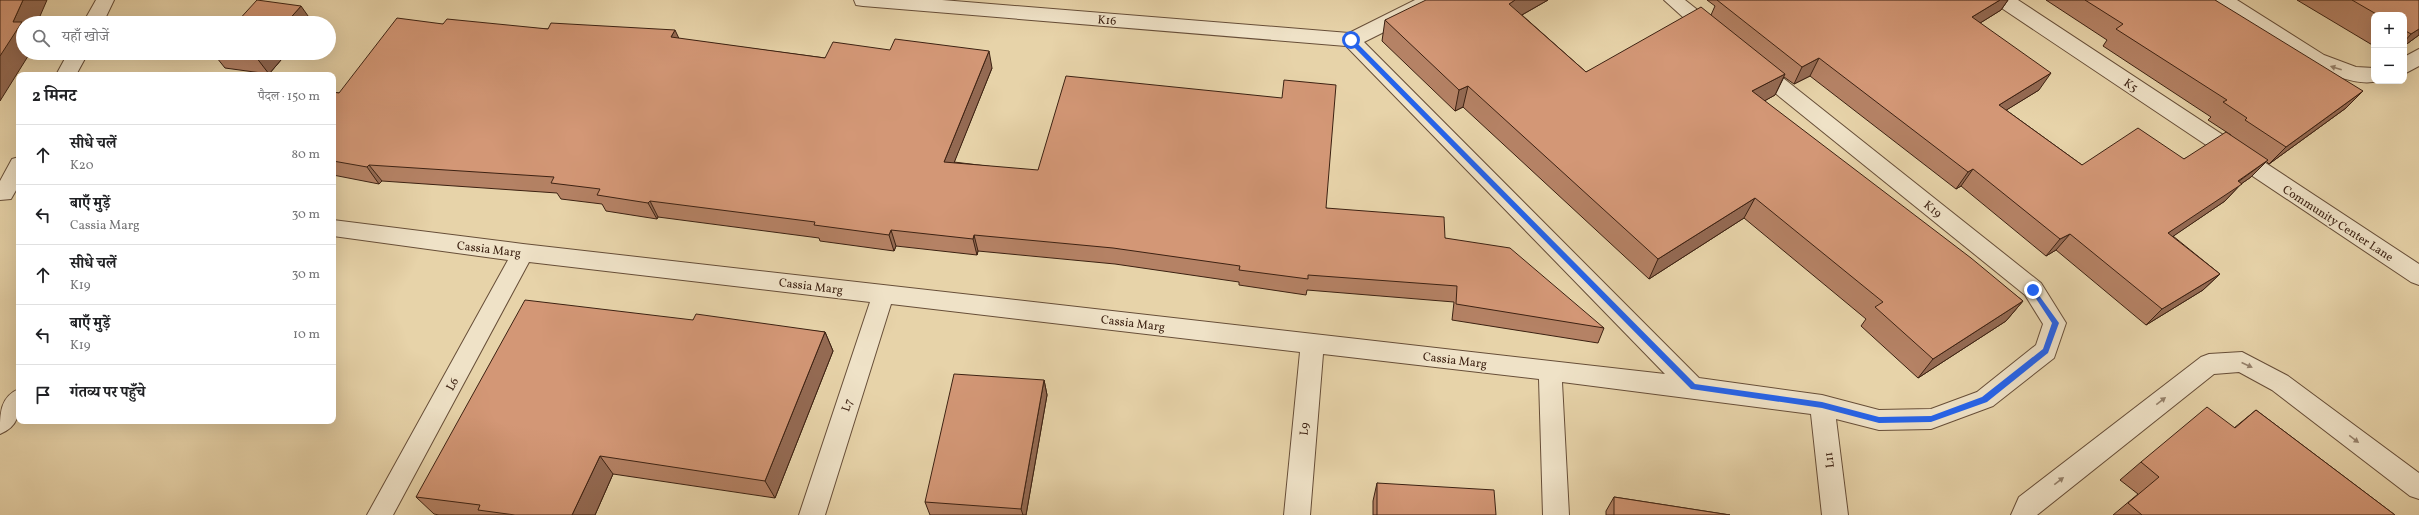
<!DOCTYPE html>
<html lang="hi">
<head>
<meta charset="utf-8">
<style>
  :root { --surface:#fff; --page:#f2f2f2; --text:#202124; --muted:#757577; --line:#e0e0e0 }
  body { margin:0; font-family:Vollkorn,"Noto Serif Devanagari",serif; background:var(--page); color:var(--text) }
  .controls { position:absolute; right:12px; top:12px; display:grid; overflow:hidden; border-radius:8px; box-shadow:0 4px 16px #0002 }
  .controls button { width:36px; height:36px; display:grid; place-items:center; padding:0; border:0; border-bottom:1px solid var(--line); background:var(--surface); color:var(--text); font:20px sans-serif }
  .stop { position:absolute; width:12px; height:12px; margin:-9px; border:3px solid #2563eb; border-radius:50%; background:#fff }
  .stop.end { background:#2563eb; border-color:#fff; box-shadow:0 1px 4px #0008 }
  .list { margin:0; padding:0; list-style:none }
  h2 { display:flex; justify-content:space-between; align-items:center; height:52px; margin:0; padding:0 16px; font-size:17px }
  h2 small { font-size:13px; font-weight:400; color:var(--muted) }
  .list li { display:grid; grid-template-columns:26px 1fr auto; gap:12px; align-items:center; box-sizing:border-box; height:60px; padding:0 16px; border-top:1px solid var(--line) }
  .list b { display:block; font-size:15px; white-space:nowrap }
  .list p { margin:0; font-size:13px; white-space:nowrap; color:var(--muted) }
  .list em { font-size:13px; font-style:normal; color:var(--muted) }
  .icon { flex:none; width:22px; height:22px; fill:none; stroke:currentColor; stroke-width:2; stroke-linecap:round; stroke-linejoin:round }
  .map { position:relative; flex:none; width:2419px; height:515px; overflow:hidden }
  .search { position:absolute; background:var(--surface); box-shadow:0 4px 16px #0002; left:16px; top:16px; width:320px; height:44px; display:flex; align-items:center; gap:10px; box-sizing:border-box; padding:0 14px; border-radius:22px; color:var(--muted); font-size:15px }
  .panel { position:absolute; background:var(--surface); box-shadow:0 4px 16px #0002; left:16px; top:72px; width:320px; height:352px; border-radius:8px }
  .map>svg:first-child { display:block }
</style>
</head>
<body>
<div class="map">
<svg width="2419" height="515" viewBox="0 0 2419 515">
  <rect width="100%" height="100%" fill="#e7d3a9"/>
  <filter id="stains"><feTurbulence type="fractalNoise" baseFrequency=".005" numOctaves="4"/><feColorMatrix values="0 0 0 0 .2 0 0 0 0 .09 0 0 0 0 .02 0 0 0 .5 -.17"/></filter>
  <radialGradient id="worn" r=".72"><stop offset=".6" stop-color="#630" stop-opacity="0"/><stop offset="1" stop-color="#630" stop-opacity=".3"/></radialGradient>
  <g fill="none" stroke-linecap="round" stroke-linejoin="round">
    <g stroke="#674e38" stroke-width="2">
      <path id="service" d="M2214 0H2237L2324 55 2356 67 2374 68V81H2378C2336 93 2251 27 2216 5Z
        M2419 49V66L2404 74V57Z"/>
    </g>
    <g stroke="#674e38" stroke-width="2">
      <path id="minor" d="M96 0H114L103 23H83Z
        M854 0H942L1349 33 1415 0H1440L1438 5 1364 42 1699 378 1822 395 1879 410 1931 409 1977 392 2036 345 2043 324 2025 295 1749 72 1746 67 1749 62 1756 60 1763 62 2041 283 2066 323 2054 358 1993 406 1931 429 1879 430 1836 419 1848 515H1822L1811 414 1562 382 1569 515H1543L1539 379 1323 354 1310 515H1284L1300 352 891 304 825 515H799L870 302 529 262 393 515H367L508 260 333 236V220L523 244 1665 374 1346 46 863 6 856 5Z
        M1664 0H1685L1719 27 1722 32 1719 37 1712 39 1705 37Z
        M1995 0H2018L2419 264V285L2411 282 1997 5Z
        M68 53H88L76 75H56Z
        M19 157V185L11 199 0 200V181L12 159Z
        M2242 352 2288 376 2419 473V499L2410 496 2272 390 2239 372 2214 374 2037 515H2011L2019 497 2201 357 2209 354Z
        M19 389C19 409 22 425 0 434 0 413 0 397 19 389Z"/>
    </g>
    <use href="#service" fill="#efe2c7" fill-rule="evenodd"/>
    <use href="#minor" fill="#efe2c7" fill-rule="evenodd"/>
  </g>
  <path fill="#b58265" stroke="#3c2112" d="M1548 0 1522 15 1586 72 1711 15 1715 6 1707 0H2008L2001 10 1980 23 2039 90 2006 110 2082 165 2184 159 2231 135 2208 120 2211 117 2103 46 2107 40 2046 0H2215L2346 108 2269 164 2266 161 2251 177 2241 184 2225 201 2173 236 2220 274 2203 290 2146 325 2056 250 2046 256 1961 186 1956 189 1810 76 1794 84 1784 77 1775 95 1764 101 2023 301 2006 321 1918 378 1861 326 1866 319 1744 218 1649 279 1463 107 1455 111 1382 41 1385 20Z
    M2297 0H2419V35L2404 46V15H2374V46Z
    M443 24 548 29 679 39 825 58 992 68 954 162 1326 208 1445 238 1604 328 1598 343 1452 320 1454 302 1307 290 1306 295 1239 285V282L1115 264 978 251 977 255 896 246 894 251 820 241 819 238 658 217 657 219 606 211 602 204 561 199 557 193 382 181 379 184 333 175V92L339 93Z
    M213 53H287L269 74 225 68Z
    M693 320 825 332 833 351 775 498 613 474 595 515H439L434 514 416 497Z
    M1044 380 1047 395 1026 515H930L925 502Z
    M2256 410 2395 515H2113L2138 494 2120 480 2141 462 2234 428Z
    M1377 483 1496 515H1373V501Z
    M1614 497 1730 515H1606V511Z"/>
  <path fill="#946a53" stroke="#3c2112" d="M23 0H47L37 23H23V53H30L0 101V56L13 22Z
    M1515 0H1548L1504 25 1509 4Z
    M2000 0H2008L2001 10 1961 35 1972 17Z
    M301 6 313 23H286Z
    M2419 29V35L2404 46V42L2411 34Z
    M675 30 683 47 671 37Z
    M989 51 992 68 948 178 944 162Z
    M259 53H287L269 74 256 57Z
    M1819 58 1810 76 1794 84 1802 67Z
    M2051 73 2039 90 1987 122 1999 105Z
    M1785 74 1775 95 1743 113 1752 91Z
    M1468 86 1463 107 1455 111 1459 90Z
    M2363 91 2346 108 2269 164 2286 147Z
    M2268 160 2251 177 2241 184 2225 201 2153 250 2168 233Z
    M369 165 382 181 379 184 367 167Z
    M1973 169 1961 186 1956 189 1968 172Z
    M1755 198 1744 218 1649 279 1658 259Z
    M650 201 658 217 657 219 648 203Z
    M891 230 896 246 894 251 889 235Z
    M2070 234 2056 250 2046 256 2060 239Z
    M974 235 978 251 977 255 973 239Z
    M2220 274 2203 290 2146 325 2162 309Z
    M2023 301 2006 321 1918 378 1933 359Z
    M825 332 833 351 775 498 765 481Z
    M1044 380 1047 395 1026 515H1023L1021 509Z
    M600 456 613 474 595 515H572Z"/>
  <path fill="#d39776" stroke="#3c2112" d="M0 0H23L13 22H22L0 56Z
    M257 0 301 6 286 23H236Z
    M1426 0H1515L1509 4 1586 72 1701 7 1785 74 1752 91 1971 258 2023 301 1933 359 1875 307 1883 302 1755 198 1658 259 1468 86 1459 90 1385 20Z
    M1717 0H2000L1972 17 2051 73 1999 105 2082 165 2138 128 2184 159 2226 132 2268 160 2238 181 2242 184 2168 233 2220 274 2162 309 2070 234 2060 239 1973 169 1968 172 1819 58 1802 67Z
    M2085 0H2215L2363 91 2286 147 2245 120 2247 118 2223 102 2227 100 2116 29 2123 24Z
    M2352 0H2419V29L2411 34 2404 30V15H2378Z
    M397 18 443 24 447 19 548 29 551 23 675 30 671 37 825 58 833 42 890 50 895 39 989 51 944 162 1038 170 1066 76 1282 98 1284 80 1336 85 1326 208 1444 217 1445 238 1510 248 1604 328 1456 304 1457 286 1308 275V279L1239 270 1240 266 1113 248 974 235 973 239 891 230 889 235 814 225 815 222 650 201 648 203 597 195 600 189 551 183 554 177 369 165 367 167 333 161V92L339 93Z
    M224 53H259L256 57Z
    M525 300 693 320 696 314 825 332 765 481 600 456 572 515H515L478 510 480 505 416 497Z
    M954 374 1044 380 1021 509 925 502Z
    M2207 407 2235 428 2256 410 2395 515H2142L2128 503 2159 477 2141 462Z
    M1377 483 1494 490 1496 515H1377Z
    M1614 497 1730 515H1614Z"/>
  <defs><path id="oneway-solid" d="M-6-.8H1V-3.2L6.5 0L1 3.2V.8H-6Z"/></defs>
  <g fill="#96826c">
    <use href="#oneway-solid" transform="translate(2336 68) rotate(-163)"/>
    <use href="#oneway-solid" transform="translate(2247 365) rotate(25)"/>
    <use href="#oneway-solid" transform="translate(2161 401) rotate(-38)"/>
    <use href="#oneway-solid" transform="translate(2354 439) rotate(37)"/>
    <use href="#oneway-solid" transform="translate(2059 481) rotate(-38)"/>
  </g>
  <path fill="#2563eb" d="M1349 39H1353L1695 384 1822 402 1879 417 1931 416 1982 397 2043 349 2052 323 2031 291 2030 290 2033 287 2059 323 2048 353 1987 402 1931 422 1879 423 1822 408 1691 389 1349 42Z"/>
  <g text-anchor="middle" stroke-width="3.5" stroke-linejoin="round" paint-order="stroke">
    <g font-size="12" fill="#3c2112" stroke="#efe2c7">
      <text transform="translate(1107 20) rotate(5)" y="4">K16</text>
      <text transform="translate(2131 85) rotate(34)" y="4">K5</text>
      <text transform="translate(1933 209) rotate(39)" y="4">K19</text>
      <text transform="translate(2338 223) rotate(33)" y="4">Community Center Lane</text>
      <text transform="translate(489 249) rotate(7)" y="4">Cassia Marg</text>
      <text transform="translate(811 286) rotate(7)" y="4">Cassia Marg</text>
      <text transform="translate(1133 323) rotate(7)" y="4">Cassia Marg</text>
      <text transform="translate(1455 360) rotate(7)" y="4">Cassia Marg</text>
      <text transform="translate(452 384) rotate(-61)" y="4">L6</text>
      <text transform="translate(847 405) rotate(-72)" y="4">L7</text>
      <text transform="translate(1304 429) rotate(-85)" y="4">L9</text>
      <text transform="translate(1829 460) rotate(-97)" y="4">L11</text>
    </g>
  </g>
  <rect width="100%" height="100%" filter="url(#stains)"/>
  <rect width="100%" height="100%" fill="url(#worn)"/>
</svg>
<div class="controls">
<button>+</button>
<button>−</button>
</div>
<div class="stop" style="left:1351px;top:40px"></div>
<div class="stop end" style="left:2033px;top:290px"></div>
<div class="search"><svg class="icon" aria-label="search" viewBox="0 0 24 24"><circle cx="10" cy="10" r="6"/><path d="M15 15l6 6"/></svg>यहाँ खोजें</div>
<section class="panel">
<h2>2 मिनट<small>पैदल · 150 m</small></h2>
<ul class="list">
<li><svg class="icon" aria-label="ahead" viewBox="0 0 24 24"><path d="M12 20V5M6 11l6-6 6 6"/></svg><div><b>सीधे चलें</b><p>K20</p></div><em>80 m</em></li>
<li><svg class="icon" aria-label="left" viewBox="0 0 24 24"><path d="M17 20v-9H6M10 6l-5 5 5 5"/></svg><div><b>बाएँ मुड़ें</b><p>Cassia Marg</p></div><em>30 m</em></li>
<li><svg class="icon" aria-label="ahead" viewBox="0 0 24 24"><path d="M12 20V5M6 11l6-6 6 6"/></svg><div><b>सीधे चलें</b><p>K19</p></div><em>30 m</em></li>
<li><svg class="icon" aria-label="left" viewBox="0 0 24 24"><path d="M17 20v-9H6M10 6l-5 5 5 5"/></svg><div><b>बाएँ मुड़ें</b><p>K19</p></div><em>10 m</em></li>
<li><svg class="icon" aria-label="arrive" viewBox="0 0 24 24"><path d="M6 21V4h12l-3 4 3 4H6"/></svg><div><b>गंतव्य पर पहुँचे</b></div></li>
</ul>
</section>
</div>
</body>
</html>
